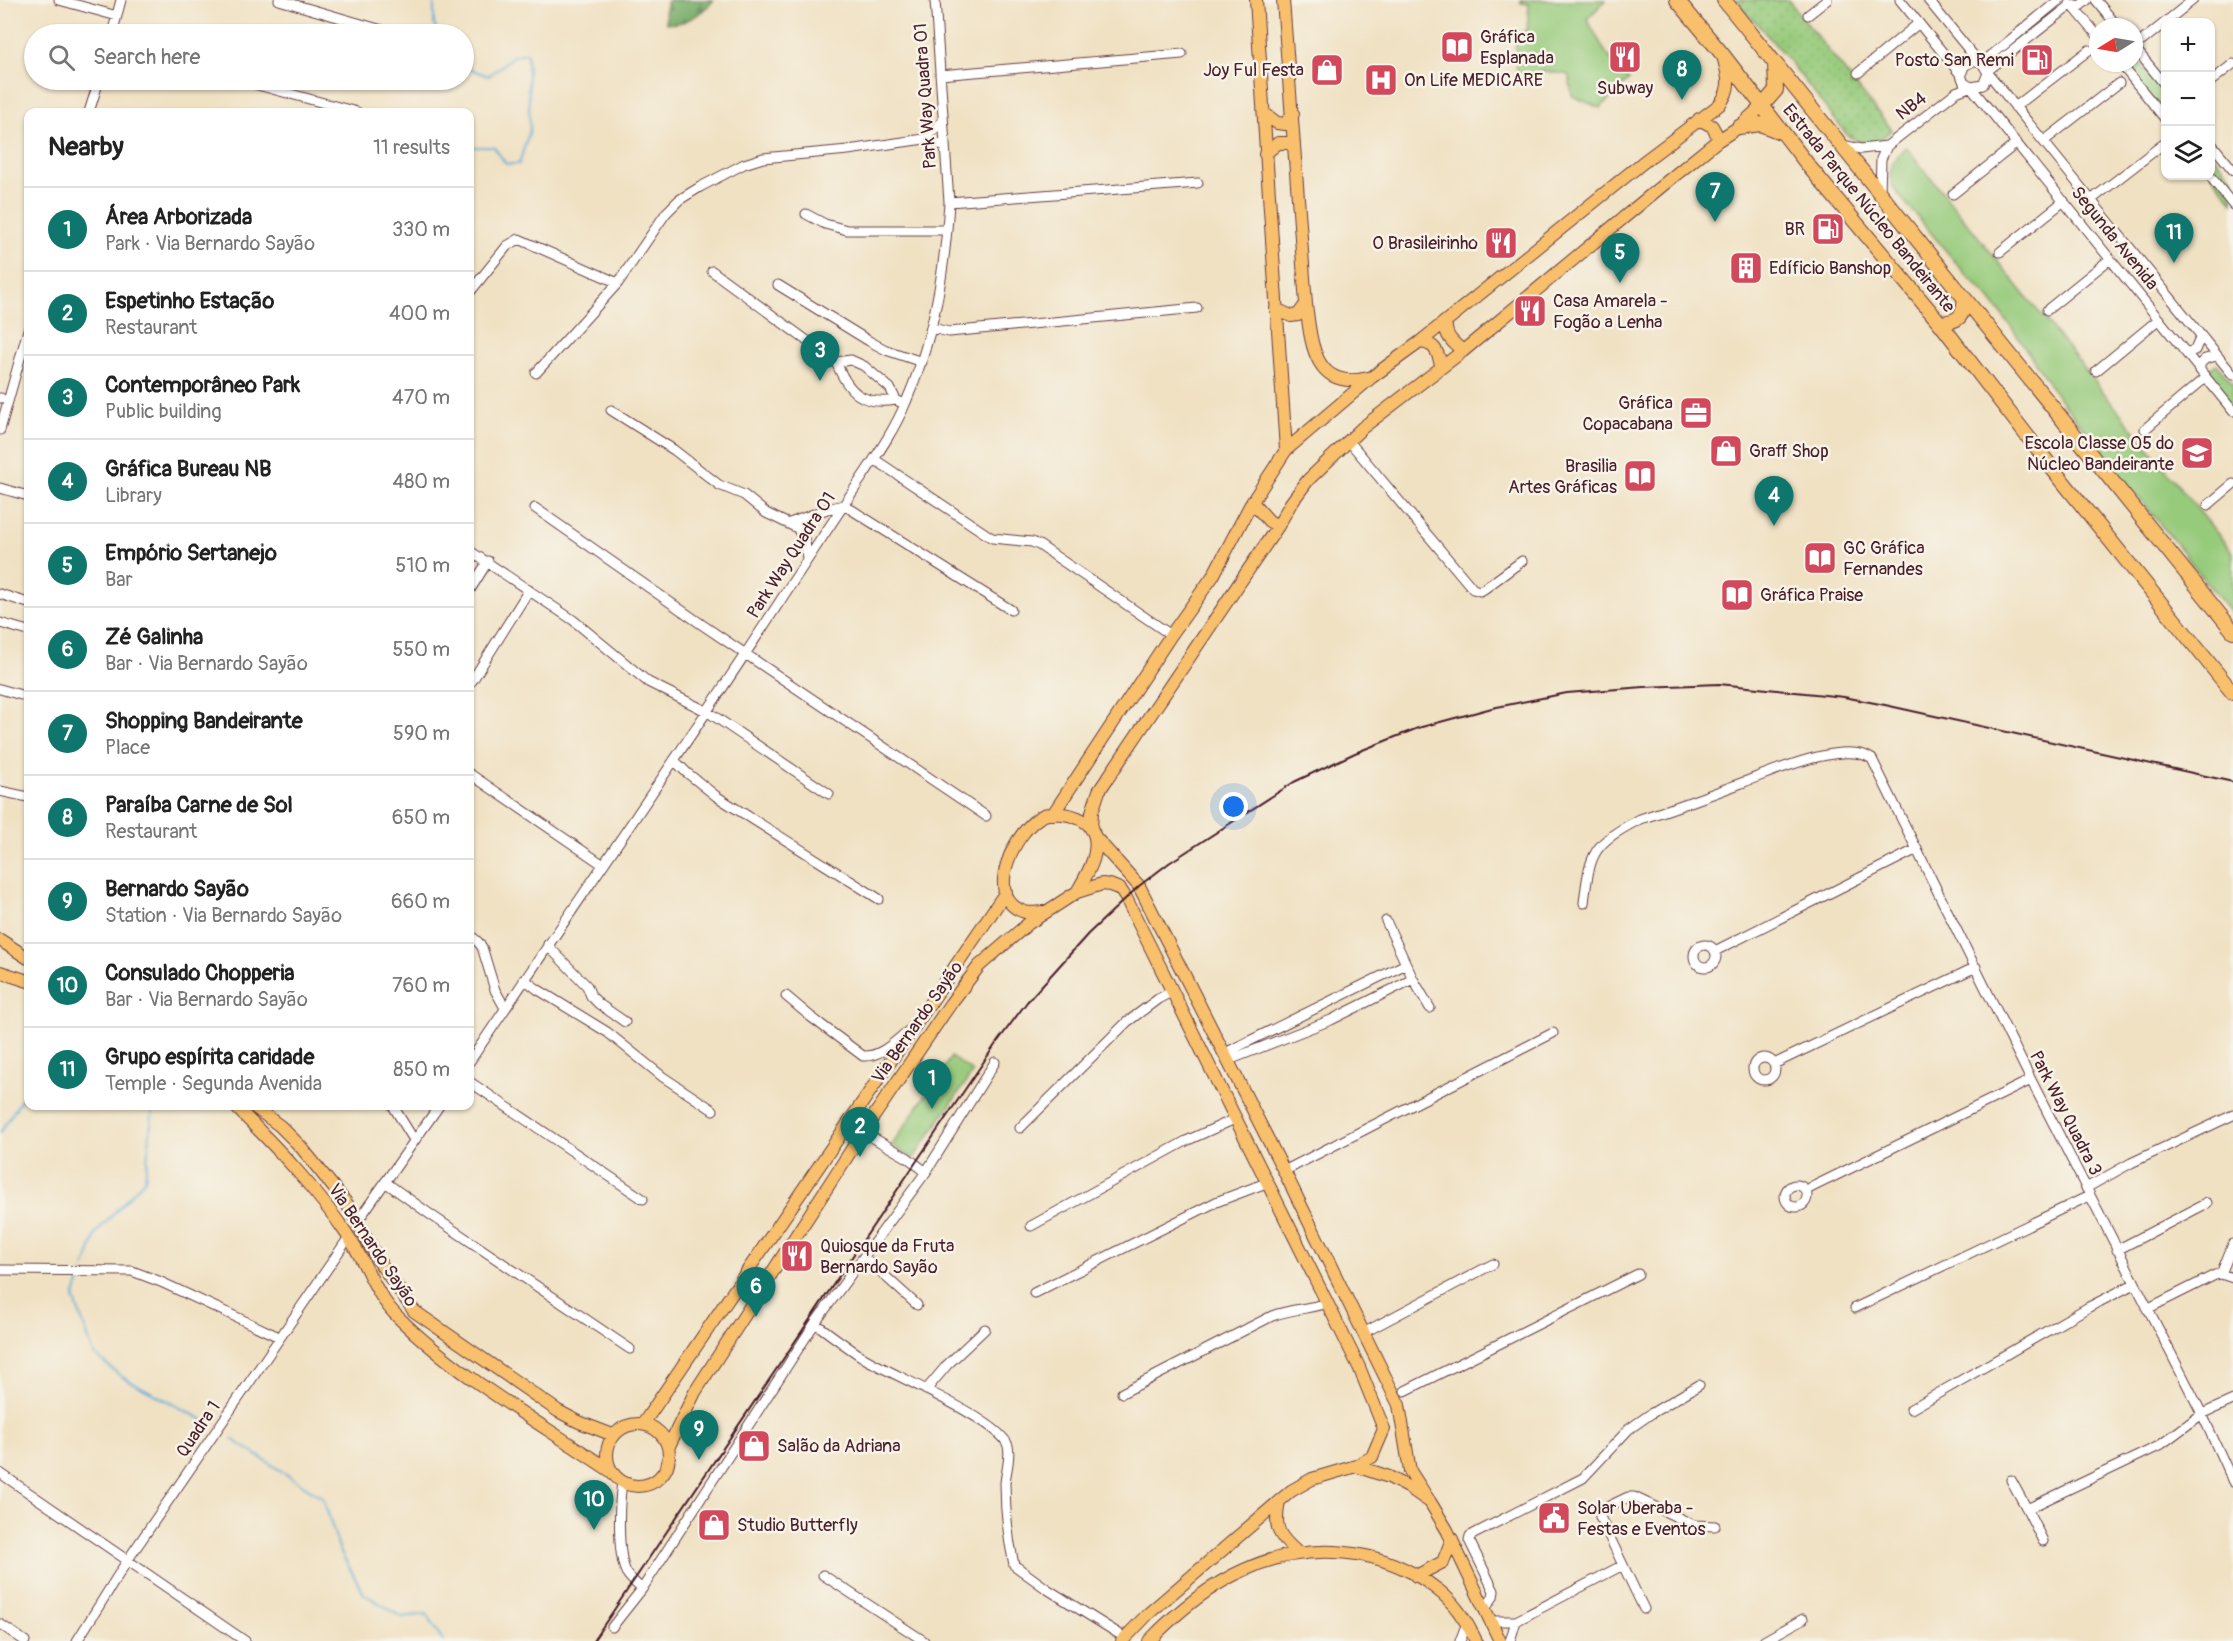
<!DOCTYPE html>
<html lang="en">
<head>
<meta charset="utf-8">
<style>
  :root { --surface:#fff; --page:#f6f6f6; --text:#222; --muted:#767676; --line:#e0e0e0; --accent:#0f766e }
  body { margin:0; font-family:Pangolin,sans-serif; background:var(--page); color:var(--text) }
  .controls { position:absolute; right:18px; top:18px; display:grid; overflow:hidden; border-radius:12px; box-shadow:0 2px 4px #0004 }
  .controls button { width:54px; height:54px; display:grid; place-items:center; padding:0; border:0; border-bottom:2px solid var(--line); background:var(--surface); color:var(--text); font:30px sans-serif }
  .compass { position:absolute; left:2089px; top:18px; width:54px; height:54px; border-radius:50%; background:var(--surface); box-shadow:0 2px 4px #0004; rotate:259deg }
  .you { position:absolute; left:1234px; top:807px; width:21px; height:21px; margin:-15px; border:4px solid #fff; border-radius:50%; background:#1a73e8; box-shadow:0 0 0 9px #1a73e833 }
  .badge { display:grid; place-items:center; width:39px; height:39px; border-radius:50%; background:var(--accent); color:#fff; font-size:20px; font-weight:700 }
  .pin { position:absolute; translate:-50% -50px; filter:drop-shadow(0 2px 3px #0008) }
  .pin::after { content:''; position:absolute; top:32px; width:21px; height:18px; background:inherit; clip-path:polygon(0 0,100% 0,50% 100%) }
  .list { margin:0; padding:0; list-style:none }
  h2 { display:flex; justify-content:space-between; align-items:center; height:78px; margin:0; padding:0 24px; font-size:26px }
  h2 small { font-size:20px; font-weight:400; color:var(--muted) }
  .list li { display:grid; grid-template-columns:39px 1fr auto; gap:18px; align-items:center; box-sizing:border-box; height:84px; padding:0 24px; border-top:2px solid var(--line) }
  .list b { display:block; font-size:22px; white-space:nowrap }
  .list p { margin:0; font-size:20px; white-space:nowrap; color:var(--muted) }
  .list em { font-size:20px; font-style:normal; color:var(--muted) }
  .icon { flex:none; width:33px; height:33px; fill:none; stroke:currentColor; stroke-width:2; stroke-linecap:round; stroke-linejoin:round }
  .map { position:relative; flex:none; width:2233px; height:1641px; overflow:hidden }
  .search { position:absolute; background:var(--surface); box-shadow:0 2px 4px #0004; left:24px; top:24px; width:450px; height:66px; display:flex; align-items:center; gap:15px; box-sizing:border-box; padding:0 21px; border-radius:33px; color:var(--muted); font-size:22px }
  .panel { position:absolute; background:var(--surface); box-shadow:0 2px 4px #0004; left:24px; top:108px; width:450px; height:1002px; border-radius:12px }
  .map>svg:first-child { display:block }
</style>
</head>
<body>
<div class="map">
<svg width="2233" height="1641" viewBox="0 0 2233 1641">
  <defs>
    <pattern id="grass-dots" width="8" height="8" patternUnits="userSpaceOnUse" patternTransform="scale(1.5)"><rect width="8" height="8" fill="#97cb7c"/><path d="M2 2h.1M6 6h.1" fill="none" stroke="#84ae6b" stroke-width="1.8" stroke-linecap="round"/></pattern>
    <pattern id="forest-firs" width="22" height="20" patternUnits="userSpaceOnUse" patternTransform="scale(1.5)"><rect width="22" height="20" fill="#79af6c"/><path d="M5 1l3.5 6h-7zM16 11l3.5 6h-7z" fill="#658e59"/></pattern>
  </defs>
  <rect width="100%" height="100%" fill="#f7f3e8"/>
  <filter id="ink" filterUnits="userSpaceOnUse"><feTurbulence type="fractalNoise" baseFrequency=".0167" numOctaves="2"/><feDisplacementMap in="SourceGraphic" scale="12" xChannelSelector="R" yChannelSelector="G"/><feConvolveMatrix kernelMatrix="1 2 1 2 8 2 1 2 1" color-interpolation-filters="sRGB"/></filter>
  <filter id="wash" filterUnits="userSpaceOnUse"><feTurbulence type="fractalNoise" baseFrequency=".008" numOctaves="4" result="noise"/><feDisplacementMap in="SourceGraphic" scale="24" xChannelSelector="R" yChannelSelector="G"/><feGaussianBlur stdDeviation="1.35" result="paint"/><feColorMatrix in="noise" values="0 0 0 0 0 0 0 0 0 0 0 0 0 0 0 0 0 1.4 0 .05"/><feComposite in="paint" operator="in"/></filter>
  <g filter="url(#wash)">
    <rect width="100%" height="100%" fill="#f0e1c3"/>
    <path fill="url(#grass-dots)" stroke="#707554" stroke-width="1.5" d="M1736 0H1788L1892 130C1875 144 1867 148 1847 135L1781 51Z"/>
    <path fill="url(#forest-firs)" stroke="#62674c" stroke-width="1.5" d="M668 0H714C702 13 685 26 666 23L665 8Z"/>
    <path fill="#97cb7c" stroke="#707554" stroke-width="1.5" d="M1521 0H1606L1587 19 1606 53 1629 80 1600 108 1572 96 1569 75 1545 71 1517 76 1515 33 1527 31 1529 4 1521 3Z
      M2134 56 2165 95V118L2121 63H2134Z
      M1906 147 2233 553V615L2055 393 2015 332 1990 299 1963 271 1894 189C1886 168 1891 161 1906 147Z
      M2210 151 2233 179V202L2211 174Z
      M2217 364 2233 384V408L2204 372Z
      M951 1057 973 1072 913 1159 892 1145Z"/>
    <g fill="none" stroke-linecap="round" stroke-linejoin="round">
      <path stroke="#5dadd8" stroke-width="2" d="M434 0V24L438 34
        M464 67 489 76 513 56 527 53 530 129 519 164H506L494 147H473L470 149
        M0 1133 28 1089
        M85 1267 96 1233 145 1179 153 1106
        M83 1272 74 1298 94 1354 122 1377 207 1422
        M232 1439 323 1498 340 1551 364 1594 402 1617 427 1614 443 1641"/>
    </g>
  </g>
  <g filter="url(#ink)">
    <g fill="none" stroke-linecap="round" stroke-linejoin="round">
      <g stroke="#633c42" stroke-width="11">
        <path id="minor" d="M59 0 117 16
          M279 0 389 32 393 34
          M1900 0 1961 75 1964 83 1971 87 2233 411
          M1928 0 1978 61 1982 63 1988 73 2233 375
          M2096 0 2118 27
          M2070 4 2080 6 2087 0
          M2072 5 2098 36
          M1808 15 1827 0
          M112 34 121 0
          M2142 41 2193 0
          M2134 47 2166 86
          M1982 63 2059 0
          M2120 63 2166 120
          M1987 71 2071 5
          M1858 73 1919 23
          M940 75 1182 54
          M1961 75 1964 66 1973 61H1978
          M239 80 357 112
          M2210 82 2233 64
          M1971 87 1983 85 1988 73
          M2015 107 2089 50
          M89 112 99 80
          M924 139 943 121
          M2044 141 2119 83
          M2210 142 2233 170
          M1842 145 1861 149 1887 146
          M2210 176 2233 205
          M1880 192 1881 159 1887 146 1956 92 1969 87
          M1953 194 2017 143
          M2091 200 2162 145
          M949 202 1198 183
          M806 214 825 224 847 230H947
          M2000 252 2064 201
          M712 271 836 362C848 392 862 406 896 400
          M778 285 869 341 886 350 922 362
          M470 292 507 246 519 239 618 283 666 213 679 200 700 187 744 164 763 158 848 150 924 139 945 147
          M2047 310 2110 259
          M932 328 949 332 1197 308
          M2184 351 2189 352 2195 350 2201 336
          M836 362 851 360 864 366 890 388 896 400 900 402
          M2200 370V364L2205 359 2217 356
          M2096 371 2159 319
          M536 373 618 283
          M0 398H1
          M611 410 674 450 719 485 744 495 766 513 797 528 805 541 807 559
          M2145 429 2205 378
          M0 430 28 330
          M1348 440 1473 589 1480 591 1484 589 1522 561
          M874 459 992 538 1032 542 1039 545 1171 635
          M0 488 28 496
          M2208 505 2233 484
          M535 508 704 626 986 816
          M790 523 827 509 844 505 1011 610
          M470 551 573 620 648 682 708 712 829 794
          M470 590 488 561
          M0 594 28 603
          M0 623 28 631
          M472 681 529 590
          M0 689 28 697
          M674 760 686 772 716 796 879 899
          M470 774 602 864
          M0 791 28 797
          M1584 903C1590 851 1593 844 1640 819 1675 808 1710 795 1744 782 1772 772 1845 739 1872 759L2031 1080 2202 1414 2233 1482
          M1386 921 1413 979 1430 1008
          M470 935 478 942 482 947 495 990 505 1008
          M548 944 551 949 587 986 591 996 599 1004 625 1022
          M1694 956a11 11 0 1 1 22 0a11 11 0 1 1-22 0Z
          M1715 951 1917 849
          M524 979 537 989 607 1032 663 1077 713 1110
          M786 996 811 1017 863 1056C881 1057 895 1041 908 1031
          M1225 1053 1406 964
          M1753 1069a11 11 0 1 1 22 0a11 11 0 1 1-22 0Z
          M1229 1060 1331 1020 1413 979
          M470 1061C575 905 683 750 786 592 811 554 836 517 861 479 877 455 895 429 906 402 934 338 945 271 949 202L935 0
          M1774 1064 1976 967
          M470 1082 643 1199
          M393 1106 414 1140
          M1020 1128 1127 1022 1158 999 1173 991
          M863 1132 908 1158 926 1172
          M1284 1171 1553 1033
          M385 1182 431 1215 630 1349
          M1785 1196a11 11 0 1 1 22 0a11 11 0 1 1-22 0Z
          M2086 1188 2131 1163 2233 1115
          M1806 1190 2031 1080
          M357 1222 439 1106
          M1031 1226 1186 1141 1235 1119
          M2117 1250 2207 1203
          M864 1257 917 1305
          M0 1270 132 1271 161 1282 279 1337
          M2221 1274 2233 1244
          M1034 1293 1216 1202 1266 1183
          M1855 1308 2089 1196
          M2147 1309 2215 1275 2221 1274 2233 1278
          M815 1323C831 1335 847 1347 864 1358 890 1374 1002 1421 1008 1446 1011 1457 1006 1471 1005 1483 1005 1510 1008 1538 1014 1565L1047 1589 1124 1637
          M1365 1332 1493 1264
          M926 1390 947 1365 985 1329
          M1405 1391 1638 1274
          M1122 1393 1272 1316C1290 1309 1309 1309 1328 1303
          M1911 1409 2087 1308 2134 1284
          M0 1473 245 1641
          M2011 1480 2027 1509 2159 1446 2202 1414 2233 1400
          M622 1482C619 1503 617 1553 626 1572 630 1579 636 1584 642 1589
          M2027 1509 2043 1541
          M823 1575 924 1641
          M1485 1609 1493 1597 1494 1591 1469 1540 1470 1536 1583 1478 1629 1429 1652 1413 1699 1385
          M1644 1609 1600 1517 1601 1510 1628 1497H1634L1694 1525 1715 1526
          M1490 1621H1516L1623 1565
          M0 1624 25 1641
          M612 1627 642 1589 815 1323 926 1172 995 1062
          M77 1641 127 1561 349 1237
          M1460 1641 1467 1623
          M1510 1641 1516 1621
          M1764 1641 1803 1619"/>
      </g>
      <g stroke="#633c42" stroke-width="14">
        <path id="major" d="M1256 0 1286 450
          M1283 0 1306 304C1311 343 1314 391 1368 378
          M1264 113 1277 123 1285 124 1293 114
          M1699 119 1712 126 1718 137 1717 141
          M1265 154 1278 143H1289L1294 147
          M1276 309 1291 316 1298 315 1306 304
          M1446 321C1444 335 1452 342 1463 351
          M1420 342C1437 344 1437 352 1442 367
          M1252 502 1269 521 1278 526
          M1053 814 1171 635 1213 576 1252 502 1286 450 1372 377 1420 342 1646 160 1719 105C1733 88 1728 75 1723 56
          M1091 829 1092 812 1099 791 1278 526 1291 503 1308 480 1362 428 1463 351 1663 185 1717 141 1739 127 1762 106
          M1095 837 1139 886 1284 1171 1399 1405 1410 1471 1430 1502
          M1043 912C1038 912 1030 914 1025 912 981 899 1015 828 1044 815 1050 813 1057 814 1063 814 1072 815 1085 819 1091 828 1104 848 1087 875 1077 892
          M0 940 28 958
          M0 972 28 981
          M235 1106C276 1147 316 1188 348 1236 366 1262 375 1295 398 1317 458 1377 542 1424 612 1472
          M253 1106 280 1126 301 1147 347 1204 382 1266 414 1311 558 1411 579 1422 613 1435
          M607 1455a31 31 0 1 1 62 0a31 31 0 1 1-62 0Z
          M643 1424 1006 892
          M669 1446 695 1392 863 1132 951 1003 979 966 1029 923 1077 892 1102 884 1110 885 1120 889 1126 898 1359 1367 1384 1429 1372 1457 1356 1466
          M1279 1501C1274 1528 1277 1535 1298 1553
          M1416 1576 1443 1562 1452 1539
          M1122 1641 1148 1614 1291 1491 1312 1479 1356 1466 1389 1477 1408 1487 1430 1502 1447 1530 1500 1641
          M1149 1641C1176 1613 1208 1586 1244 1570 1307 1541 1383 1546 1438 1590 1455 1603 1467 1622 1476 1641"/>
      </g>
      <g stroke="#633c42" stroke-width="16">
        <path id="highway" d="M1677 0 1723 55 1811 169 1940 323 2052 468 2233 693
          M1724 0 2233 631
          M1762 106 1776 90 1775 63
          M1739 127 1760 124 1783 133
          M1940 323C1960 321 1962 318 1965 299"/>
      </g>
      <use href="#minor" stroke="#fff" stroke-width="9"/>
      <use href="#major" stroke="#f8bf6c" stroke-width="12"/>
      <use href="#highway" stroke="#f8bf6c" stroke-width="14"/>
      <path stroke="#4a1f2b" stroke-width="2" d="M593 1641 995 1045 1027 1002 1088 934 1139 886 1169 863 1294 782 1355 753 1418 728 1492 708 1567 693 1644 687 1719 684 1844 697 1885 705 2233 782"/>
    </g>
  </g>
  <defs>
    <g id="library-square" transform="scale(1.725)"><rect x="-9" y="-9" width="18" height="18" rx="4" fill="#d1495b" stroke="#f7f3e8"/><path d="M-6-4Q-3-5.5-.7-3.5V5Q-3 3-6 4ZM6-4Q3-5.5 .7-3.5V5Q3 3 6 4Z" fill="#fff"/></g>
    <g id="restaurant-square" transform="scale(1.725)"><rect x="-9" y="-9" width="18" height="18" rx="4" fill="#d1495b" stroke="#f7f3e8"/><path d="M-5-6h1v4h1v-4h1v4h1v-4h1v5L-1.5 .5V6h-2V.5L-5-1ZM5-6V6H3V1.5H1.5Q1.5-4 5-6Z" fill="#fff"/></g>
    <g id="fuel-square" transform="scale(1.725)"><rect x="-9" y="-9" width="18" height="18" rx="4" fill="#d1495b" stroke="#f7f3e8"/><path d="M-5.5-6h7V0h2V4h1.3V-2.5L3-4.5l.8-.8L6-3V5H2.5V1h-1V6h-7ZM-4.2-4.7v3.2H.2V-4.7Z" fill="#fff"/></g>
    <g id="shop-square" transform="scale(1.725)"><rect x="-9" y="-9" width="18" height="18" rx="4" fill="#d1495b" stroke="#f7f3e8"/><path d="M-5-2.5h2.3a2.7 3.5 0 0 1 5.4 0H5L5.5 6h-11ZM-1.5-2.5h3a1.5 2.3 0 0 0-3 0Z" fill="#fff"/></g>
    <g id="hospital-square" transform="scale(1.725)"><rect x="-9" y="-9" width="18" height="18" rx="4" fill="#d1495b" stroke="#f7f3e8"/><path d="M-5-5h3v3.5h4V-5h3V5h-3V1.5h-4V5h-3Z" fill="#fff"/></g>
    <g id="building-square" transform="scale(1.725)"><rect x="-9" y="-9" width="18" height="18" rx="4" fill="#d1495b" stroke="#f7f3e8"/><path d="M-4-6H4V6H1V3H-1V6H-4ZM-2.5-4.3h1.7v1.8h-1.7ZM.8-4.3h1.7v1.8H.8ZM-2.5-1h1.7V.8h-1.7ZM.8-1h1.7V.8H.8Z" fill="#fff"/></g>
    <g id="office-square" transform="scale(1.725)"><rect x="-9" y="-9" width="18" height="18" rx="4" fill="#d1495b" stroke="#f7f3e8"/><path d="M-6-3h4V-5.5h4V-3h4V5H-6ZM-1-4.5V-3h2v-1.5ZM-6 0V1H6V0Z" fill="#fff"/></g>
    <g id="school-square" transform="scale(1.725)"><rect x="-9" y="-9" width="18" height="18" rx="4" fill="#d1495b" stroke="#f7f3e8"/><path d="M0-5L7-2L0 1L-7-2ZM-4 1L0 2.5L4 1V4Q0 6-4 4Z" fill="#fff"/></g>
    <g id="civic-square" transform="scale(1.725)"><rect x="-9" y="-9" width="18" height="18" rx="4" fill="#d1495b" stroke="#f7f3e8"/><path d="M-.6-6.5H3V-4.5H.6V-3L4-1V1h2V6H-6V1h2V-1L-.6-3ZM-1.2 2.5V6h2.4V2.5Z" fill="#fff"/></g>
  </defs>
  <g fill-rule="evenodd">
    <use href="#library-square" x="1457" y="47"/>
    <use href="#restaurant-square" x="1625" y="57"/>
    <use href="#fuel-square" x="2037" y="60"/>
    <use href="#shop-square" x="1327" y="70"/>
    <use href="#hospital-square" x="1381" y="80"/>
    <use href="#fuel-square" x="1828" y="229"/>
    <use href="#restaurant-square" x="1501" y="243"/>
    <use href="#building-square" x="1746" y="268"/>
    <use href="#restaurant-square" x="1530" y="311"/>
    <use href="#office-square" x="1696" y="413"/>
    <use href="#shop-square" x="1726" y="451"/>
    <use href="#school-square" x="2197" y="453"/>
    <use href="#library-square" x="1640" y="476"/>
    <use href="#library-square" x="1820" y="558"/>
    <use href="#library-square" x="1737" y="595"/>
    <use href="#restaurant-square" x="797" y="1256"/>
    <use href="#shop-square" x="754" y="1446"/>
    <use href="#civic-square" x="1554" y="1518"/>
    <use href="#shop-square" x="714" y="1525"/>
  </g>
  <g text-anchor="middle" stroke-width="5" stroke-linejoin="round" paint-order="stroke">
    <g font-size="18" fill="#4a1f2b" stroke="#f7f3e8" text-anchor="start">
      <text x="1480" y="43">Gráfica<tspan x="1480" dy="21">Esplanada</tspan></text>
      <text x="2014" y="66" text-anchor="end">Posto San Remi</text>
      <text x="1304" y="76" text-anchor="end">Joy Ful Festa</text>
      <text x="1404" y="86">On Life MEDICARE</text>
      <text x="1625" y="94" text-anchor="middle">Subway</text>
      <text x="1805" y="235" text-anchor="end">BR</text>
      <text x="1478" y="249" text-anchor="end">O Brasileirinho</text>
      <text x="1769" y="274">Edíficio Banshop</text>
      <text x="1553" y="307">Casa Amarela -<tspan x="1553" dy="21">Fogão a Lenha</tspan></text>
      <text x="1673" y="409" text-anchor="end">Gráfica<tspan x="1673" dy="21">Copacabana</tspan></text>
      <text x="2174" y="449" text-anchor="end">Escola Classe 05 do<tspan x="2174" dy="21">Núcleo Bandeirante</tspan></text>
      <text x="1749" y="457">Graff Shop</text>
      <text x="1617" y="472" text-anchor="end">Brasilia<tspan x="1617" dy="21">Artes Gráficas</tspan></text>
      <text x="1843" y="554">GC Gráfica<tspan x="1843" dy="21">Fernandes</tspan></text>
      <text x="1760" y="601">Gráfica Praise</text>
      <text x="820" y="1252">Quiosque da Fruta<tspan x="820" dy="21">Bernardo Sayão</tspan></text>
      <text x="777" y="1452">Salão da Adriana</text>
      <text x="1577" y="1514">Solar Uberaba -<tspan x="1577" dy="21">Festas e Eventos</tspan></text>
      <text x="737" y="1531">Studio Butterfly</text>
    </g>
    <g font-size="18" fill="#4a1f2b" stroke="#f7f3e8">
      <text transform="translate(925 96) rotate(-94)" y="6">Park Way Quadra 01</text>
      <text transform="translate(1911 106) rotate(-38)" y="6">NB4</text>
      <text transform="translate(1869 208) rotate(51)" y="6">Estrada Parque Núcleo Bandeirante</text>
      <text transform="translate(2115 238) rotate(51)" y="6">Segunda Avenida</text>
      <text transform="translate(791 555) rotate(-57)" y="6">Park Way Quadra 01</text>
      <text transform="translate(917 1022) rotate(-55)" y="6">Via Bernardo Sayão</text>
      <text transform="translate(2066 1113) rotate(63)" y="6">Park Way Quadra 3</text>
      <text transform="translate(373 1245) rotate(56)" y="6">Via Bernardo Sayão</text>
      <text transform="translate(198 1429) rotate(-56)" y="6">Quadra 1</text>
    </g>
  </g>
</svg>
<div class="controls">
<button>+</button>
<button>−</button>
<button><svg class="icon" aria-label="layers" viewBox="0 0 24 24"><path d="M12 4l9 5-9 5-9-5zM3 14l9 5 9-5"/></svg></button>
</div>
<svg class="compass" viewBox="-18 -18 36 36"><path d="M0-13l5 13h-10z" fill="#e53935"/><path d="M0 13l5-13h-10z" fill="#767676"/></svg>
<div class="you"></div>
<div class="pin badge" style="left:932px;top:1109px">1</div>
<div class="pin badge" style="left:860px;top:1157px">2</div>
<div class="pin badge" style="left:820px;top:381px">3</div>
<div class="pin badge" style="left:1774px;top:526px">4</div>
<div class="pin badge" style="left:1620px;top:283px">5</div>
<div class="pin badge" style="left:756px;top:1317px">6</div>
<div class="pin badge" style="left:1715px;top:222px">7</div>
<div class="pin badge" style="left:1682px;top:100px">8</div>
<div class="pin badge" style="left:699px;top:1460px">9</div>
<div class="pin badge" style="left:594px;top:1530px">10</div>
<div class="pin badge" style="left:2174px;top:263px">11</div>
<div class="search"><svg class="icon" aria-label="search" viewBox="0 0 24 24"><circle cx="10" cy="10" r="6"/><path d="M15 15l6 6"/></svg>Search here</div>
<section class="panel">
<h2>Nearby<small>11 results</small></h2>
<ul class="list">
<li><span class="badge">1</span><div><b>Área Arborizada</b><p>Park · Via Bernardo Sayão</p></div><em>330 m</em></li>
<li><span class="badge">2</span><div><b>Espetinho Estação</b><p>Restaurant</p></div><em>400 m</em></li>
<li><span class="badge">3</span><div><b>Contemporâneo Park</b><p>Public building</p></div><em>470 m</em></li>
<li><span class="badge">4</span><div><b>Gráfica Bureau NB</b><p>Library</p></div><em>480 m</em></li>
<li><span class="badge">5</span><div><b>Empório Sertanejo</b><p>Bar</p></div><em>510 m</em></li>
<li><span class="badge">6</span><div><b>Zé Galinha</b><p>Bar · Via Bernardo Sayão</p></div><em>550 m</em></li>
<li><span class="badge">7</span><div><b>Shopping Bandeirante</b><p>Place</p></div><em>590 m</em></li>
<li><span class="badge">8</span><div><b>Paraíba Carne de Sol</b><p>Restaurant</p></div><em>650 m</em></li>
<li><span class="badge">9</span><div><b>Bernardo Sayão</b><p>Station · Via Bernardo Sayão</p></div><em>660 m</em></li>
<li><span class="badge">10</span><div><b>Consulado Chopperia</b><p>Bar · Via Bernardo Sayão</p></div><em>760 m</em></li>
<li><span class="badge">11</span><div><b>Grupo espírita caridade</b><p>Temple · Segunda Avenida</p></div><em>850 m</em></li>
</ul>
</section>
</div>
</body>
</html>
